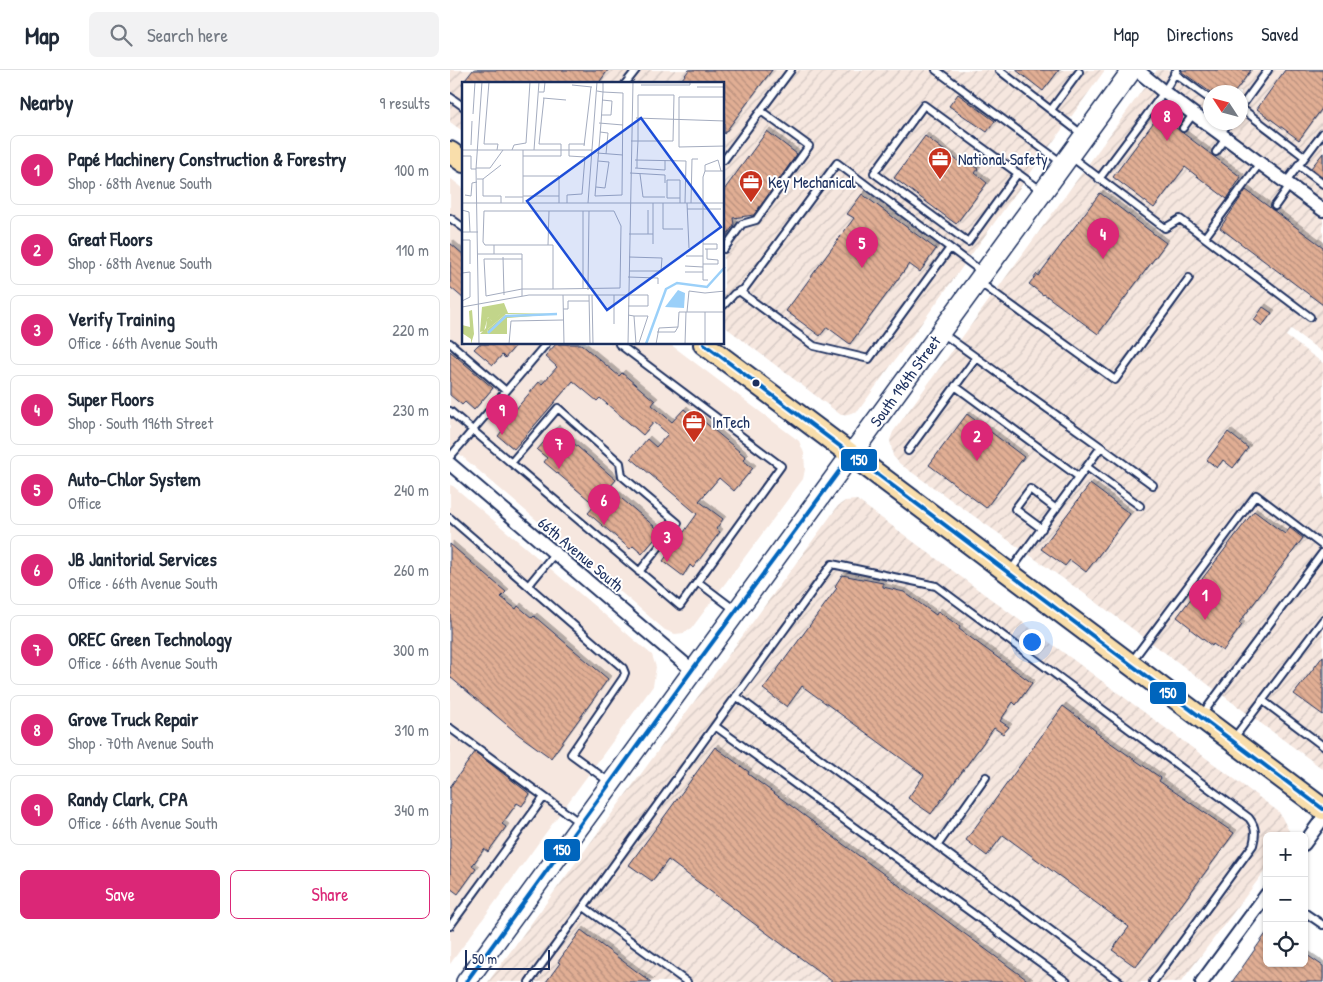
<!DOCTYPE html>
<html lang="en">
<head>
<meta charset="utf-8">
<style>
  :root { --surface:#fff; --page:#f2f2f3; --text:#1f2937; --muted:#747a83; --line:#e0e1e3; --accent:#db2777 }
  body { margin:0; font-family:"Patrick Hand",sans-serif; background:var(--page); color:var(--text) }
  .controls { position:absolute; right:15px; bottom:15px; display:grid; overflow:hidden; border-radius:8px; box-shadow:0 1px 4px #0004 }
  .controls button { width:45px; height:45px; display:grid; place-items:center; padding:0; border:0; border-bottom:1px solid var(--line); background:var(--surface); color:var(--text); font:25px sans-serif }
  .compass { position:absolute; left:753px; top:15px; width:45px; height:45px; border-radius:50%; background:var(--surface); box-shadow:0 1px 4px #0004; rotate:306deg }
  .scale { position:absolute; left:15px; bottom:12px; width:85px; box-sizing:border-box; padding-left:5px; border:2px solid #1b2f5e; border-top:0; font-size:14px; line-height:18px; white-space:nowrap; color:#1b2f5e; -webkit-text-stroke:4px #fff; paint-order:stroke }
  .you { position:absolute; left:581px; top:571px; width:18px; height:18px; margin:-12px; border:4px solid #fff; border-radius:50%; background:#1a73e8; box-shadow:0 0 0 8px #1a73e833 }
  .badge { display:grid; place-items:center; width:32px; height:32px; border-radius:50%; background:var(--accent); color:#fff; font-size:16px; font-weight:700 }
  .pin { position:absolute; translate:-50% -41px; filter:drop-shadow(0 1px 2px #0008) }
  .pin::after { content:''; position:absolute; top:26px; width:18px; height:15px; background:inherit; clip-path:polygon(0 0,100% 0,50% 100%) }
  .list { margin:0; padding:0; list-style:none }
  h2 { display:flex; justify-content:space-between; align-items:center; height:65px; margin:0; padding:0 20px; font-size:21px }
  h2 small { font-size:16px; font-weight:400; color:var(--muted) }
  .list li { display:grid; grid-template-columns:32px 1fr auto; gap:15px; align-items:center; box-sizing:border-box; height:70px; margin:0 10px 10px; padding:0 10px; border:1px solid var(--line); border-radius:8px }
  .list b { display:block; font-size:19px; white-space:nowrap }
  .list p { margin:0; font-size:16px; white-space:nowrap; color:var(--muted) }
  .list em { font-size:16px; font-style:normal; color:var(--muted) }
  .actions { display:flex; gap:10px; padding:15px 20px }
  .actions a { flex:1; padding:11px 0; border:1px solid var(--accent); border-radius:8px; text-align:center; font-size:18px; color:var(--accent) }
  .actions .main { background:var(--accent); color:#fff }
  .icon { flex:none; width:28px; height:28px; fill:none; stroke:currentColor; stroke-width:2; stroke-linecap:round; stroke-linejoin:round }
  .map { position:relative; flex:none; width:873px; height:912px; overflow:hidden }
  header { display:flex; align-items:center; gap:30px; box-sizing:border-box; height:70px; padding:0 25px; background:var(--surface); border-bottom:1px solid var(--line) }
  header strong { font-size:24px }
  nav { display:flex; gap:28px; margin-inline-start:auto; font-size:18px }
  .search { width:350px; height:45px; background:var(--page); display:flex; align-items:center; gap:12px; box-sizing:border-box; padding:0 18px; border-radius:8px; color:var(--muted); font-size:19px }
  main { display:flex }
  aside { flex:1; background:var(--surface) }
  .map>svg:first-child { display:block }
</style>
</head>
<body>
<header>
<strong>Map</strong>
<div class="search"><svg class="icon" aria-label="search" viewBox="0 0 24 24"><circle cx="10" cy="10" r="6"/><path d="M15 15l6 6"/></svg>Search here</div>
<nav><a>Map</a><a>Directions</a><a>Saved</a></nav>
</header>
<main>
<aside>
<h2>Nearby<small>9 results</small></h2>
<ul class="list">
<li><span class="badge">1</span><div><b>Papé Machinery Construction &amp; Forestry</b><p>Shop · 68th Avenue South</p></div><em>100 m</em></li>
<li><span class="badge">2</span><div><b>Great Floors</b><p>Shop · 68th Avenue South</p></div><em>110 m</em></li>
<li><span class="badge">3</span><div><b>Verify Training</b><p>Office · 66th Avenue South</p></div><em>220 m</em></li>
<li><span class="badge">4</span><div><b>Super Floors</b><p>Shop · South 196th Street</p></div><em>230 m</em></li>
<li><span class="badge">5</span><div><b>Auto-Chlor System</b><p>Office</p></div><em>240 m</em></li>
<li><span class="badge">6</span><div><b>JB Janitorial Services</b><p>Office · 66th Avenue South</p></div><em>260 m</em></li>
<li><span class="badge">7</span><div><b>OREC Green Technology</b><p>Office · 66th Avenue South</p></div><em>300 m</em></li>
<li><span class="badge">8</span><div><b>Grove Truck Repair</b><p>Shop · 70th Avenue South</p></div><em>310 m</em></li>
<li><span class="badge">9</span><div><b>Randy Clark, CPA</b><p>Office · 66th Avenue South</p></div><em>340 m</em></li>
</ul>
<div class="actions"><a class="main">Save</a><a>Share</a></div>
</aside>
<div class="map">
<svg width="873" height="912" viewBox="0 0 873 912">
  <defs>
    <pattern id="industrial-furrows" width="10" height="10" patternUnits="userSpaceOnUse" patternTransform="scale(1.25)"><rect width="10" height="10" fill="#f6e7df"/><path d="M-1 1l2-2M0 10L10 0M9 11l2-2" fill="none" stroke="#d2c6c2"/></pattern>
    <pattern id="building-back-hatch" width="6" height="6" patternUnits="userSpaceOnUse" patternTransform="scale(1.25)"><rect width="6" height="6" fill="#e1ae94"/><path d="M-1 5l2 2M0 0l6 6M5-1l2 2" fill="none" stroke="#b68e7c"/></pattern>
    <filter id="shadow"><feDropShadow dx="3" dy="-3" stdDeviation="0" flood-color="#0004"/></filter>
  </defs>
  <rect width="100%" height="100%" fill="#fff"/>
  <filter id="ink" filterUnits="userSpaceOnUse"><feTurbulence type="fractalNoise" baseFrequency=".02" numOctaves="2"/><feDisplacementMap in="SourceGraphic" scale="10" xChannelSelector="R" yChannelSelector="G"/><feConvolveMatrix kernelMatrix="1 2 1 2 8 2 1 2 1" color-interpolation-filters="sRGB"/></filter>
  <g filter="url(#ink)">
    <path fill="#f6e7df" d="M0 108 14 119V274H220L349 371 354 383 355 399 353 409 241 559 234 563 225 564 215 560 0 376Z
      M0 415 3 416 202 585 206 597 203 616 0 894Z"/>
    <path fill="url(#industrial-furrows)" fill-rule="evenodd" d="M0 0H655L408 341 398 344 391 345 274 256V14H14V62L0 52Z
      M707 0H873V283L841 259 836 266 873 293V699L642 529 450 394 443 386 440 370 443 362ZM761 22H791V52H761Z
      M407 430 829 742 839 761 838 766H817V798L731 912H38L388 436 395 431Z"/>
    <path fill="url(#building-back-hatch)" stroke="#1b2f5e" filter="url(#shadow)" d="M23 0H158L148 14H12Z
      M239 0H322L274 64V14H228Z
      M566 0H609L593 21Z
      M732 0H801L785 22H760L732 2Z
      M835 0H873V37L849 70 807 39Z
      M508 24 545 51 537 62 499 36Z
      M709 45 791 107 777 129 735 97 704 138 663 107Z
      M317 61 347 84 304 145 283 148 284 155 274 169V120Z
      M475 66 512 94 515 89 528 99 525 103 537 113 506 154 444 108Z
      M873 83V107L861 98Z
      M796 120 873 177V235L770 158Z
      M650 123 716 173 648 264 594 224 593 225 579 214 587 204 588 206Z
      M412 124 486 179 470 202 459 194 400 274 377 257 370 266 336 241 404 148 397 144Z
      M0 173 14 185V229L0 217Z
      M813 237 822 243 812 256 804 250Z
      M29 274H67L55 288 52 285 43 295 24 279Z
      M106 274H131L169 306 172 303 205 331 202 335 222 352 234 339 243 347 245 344 296 387 293 390 303 398 284 421 269 408 249 431 273 449 266 459 270 462 243 498 240 495 233 506 213 491 247 444 181 388 197 369 206 377 218 364 204 352 193 365 150 328 147 331 123 311 64 379 48 366 56 356 53 354 89 312 92 314 107 297 95 286Z
      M0 281 43 318 24 340 15 332 12 335 0 325Z
      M517 344 574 387 536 438 479 395Z
      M106 358 166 410 159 418 211 462 192 484 183 476 180 479 138 443 145 435 94 392 97 388 87 380Z
      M778 362 798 378 783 398 773 390 767 398 757 390Z
      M640 414 680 444 636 502 620 490 615 496 591 479Z
      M804 441 835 464 840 458 853 468 789 553 792 555 773 581 763 574 762 576 740 559 741 558 727 547 754 511 752 509Z
      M0 474 56 522 51 527 66 539 68 536 82 548 84 546 158 609 101 688 69 665 0 607Z
      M392 505 433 513V517L454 522 486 545 488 541 510 557 509 559 582 613 566 635 563 632 550 651 559 657 553 664 544 658 481 744 458 728 474 705 352 616 337 637 313 619 387 518 385 516Z
      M873 586V645L844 624Z
      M613 636 646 661 645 662 711 708 709 711 784 763 686 897 662 880 679 857 553 765 537 786 516 770Z
      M265 677 299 702 298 704 580 912H383L218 790 202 811 179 795Z
      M25 682 80 724 72 736 67 733 52 754 56 757 38 782 34 779 22 796 26 799 8 824 0 818V717Z
      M131 860 201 912H96L110 893 108 892Z
      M817 862V893H854V883L873 896V912H782Z"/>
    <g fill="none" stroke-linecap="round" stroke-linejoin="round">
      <g stroke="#1b2f5e" stroke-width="10">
        <path id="lane" d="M486 0 612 93
          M549 0 633 65
          M724 3 761 30
          M175 14 186 0
          M0 27 14 37
          M791 37 818 0
          M791 38 855 87
          M601 40 629 2
          M733 58 744 43
          M771 63 779 52
          M766 82 777 67
          M620 86 715 158 730 149 860 247
          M274 90 341 0
          M848 95 873 114
          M568 103 518 172 424 103 474 35 592 121
          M649 109 714 22 727 0
          M836 112 873 63
          M825 136 840 115
          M0 148 14 158
          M755 167 810 93
          M274 179 292 154 306 150 359 76 311 41
          M529 212 665 310 739 208
          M289 221 364 276 419 289 500 178
          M274 235 284 224 294 219 387 93 532 202
          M492 263 651 377
          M0 273 56 321
          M505 316 629 407
          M0 341 230 536 331 396 169 274
          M458 381 526 288
          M0 387 96 274
          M61 393 108 338 170 393 172 406 228 453 189 502
          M637 397 690 436
          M0 448 173 598 175 603 173 608 121 684 158 711
          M592 459 565 439 580 419 606 439
          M561 500 651 377 703 415
          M248 512 285 540
          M78 516 105 483
          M682 591 806 425 873 476
          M286 626 670 912
          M812 630 873 676
          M751 646 873 482
          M265 656 617 912
          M0 658 130 753
          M784 668 873 550
          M487 776 536 707
          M134 837 237 912
          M854 842 873 855
          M0 856 94 727
          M79 912 382 494 486 516 799 748C806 757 806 764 803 775L703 912"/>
      </g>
      <g stroke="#1b2f5e" stroke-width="16">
        <path id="street" d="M687 0 714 22 873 140
          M0 394 242 600
          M854 774 873 748
          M752 912 817 824"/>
      </g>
      <g stroke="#1b2f5e" stroke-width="22">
        <path id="secondary" d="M16 912C236 607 461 305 682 0"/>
      </g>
      <g stroke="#1b2f5e" stroke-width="24">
        <path id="primary" d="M0 82 14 92
          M254 274 873 739"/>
      </g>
      <use href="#lane" stroke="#fff" stroke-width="6"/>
      <use href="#street" stroke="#fff" stroke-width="12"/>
      <use href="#secondary" stroke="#fff" stroke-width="19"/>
      <use href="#primary" stroke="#f9deab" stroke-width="20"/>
      <g stroke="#fff" stroke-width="8">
        <path id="bus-1" d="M254 274 873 739
          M16 912 242 600 401 385"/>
      </g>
      <use href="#bus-1" stroke="#0065bd" stroke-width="4"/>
    </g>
  </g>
  <defs>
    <g id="office-pin" transform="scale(1.25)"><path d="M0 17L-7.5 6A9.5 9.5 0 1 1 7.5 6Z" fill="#c8321e" stroke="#fff"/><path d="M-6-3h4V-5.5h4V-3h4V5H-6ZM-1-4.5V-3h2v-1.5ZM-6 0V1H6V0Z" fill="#fff"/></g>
  </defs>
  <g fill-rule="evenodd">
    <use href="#office-pin" x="490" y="89"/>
    <use href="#office-pin" x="301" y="112"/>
    <use href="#office-pin" x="244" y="352"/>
  </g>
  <circle fill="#1b2f5e" stroke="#fff" stroke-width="2" cx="306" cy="313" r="4.5"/>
  <g text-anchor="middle" stroke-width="4" stroke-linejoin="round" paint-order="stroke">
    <g font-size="16" fill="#1b2f5e" stroke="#fff" text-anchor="start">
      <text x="508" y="95">National Safety</text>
      <text x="318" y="118">Key Mechanical</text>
      <text x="262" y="358">InTech</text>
    </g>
    <g font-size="16" fill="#1b2f5e" stroke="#fff">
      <text transform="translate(455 311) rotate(-54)" y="6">South 196th Street</text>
      <text transform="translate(131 484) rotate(40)" y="6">66th Avenue South</text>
    </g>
  </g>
  <g transform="translate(12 12)">
    <rect width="262" height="262" fill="#fff"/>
    <path d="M42 221 46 231H96L44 232 26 247 25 252H18L24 246 25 237 27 235 30 239 37 233Z" fill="#c2d58a"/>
    <path d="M42 221V228L31 240 26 235 22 249 18 250 20 225ZM10 228 12 252 9 262V257L0 251V243L8 245 7 229ZM96 232 45 236V252H25L26 247 43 233Z" fill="#c2d58a"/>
    <path d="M216 208 223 211 222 226 203 225Z" fill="#9bd0f9"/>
    <path fill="none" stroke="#9bd0f9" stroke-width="2.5" d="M26 251 44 234 95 232M184 262 204 207 215 201 245 205 263 185"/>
    <path fill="none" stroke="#a4acbf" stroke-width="1" d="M27 0 22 62H36L35 68M110 3 130 5M179 3H228V0M235 5H263M135 9 141 10 161 11 160 113 133 114 139 41 141 10V0M77 10H82L83 0M263 15H217V65L263 64M81 16 104 18M11 32 13 0M139 33H149L150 19 140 18M174 36 263 39M137 41 161 43M138 50 146 51 144 72M169 59H211L212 13H176V59L175 78V86M9 63 10 39M122 64 129 5M0 68H130M0 68V74H9V87H14M50 68 52 63 64 61 68 0M72 68 77 0M135 71 161 73M61 74H99V62H77L82 16M173 78 224 79 223 121M14 86H28L41 68M173 86 203 88V78M243 89V83L256 78 259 89M168 91 203 93V101M178 92 181 115H203M61 94H97V121M15 97H21V114H39V121M21 97 39 83M134 105 143 106 147 80 136 79M3 113 9 114 10 101 15 100M61 114H97M43 115H61M0 121H263M61 121V68M105 121V113L120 112 123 75 107 74V62H123M126 121 135 0M191 121V152M201 121V147H221M218 121V98H205V116H218M225 121 227 166M229 121 230 77H236M225 127H259M0 128 7 130 8 150M121 129V207M0 150H16M167 152H191V162M186 152V128M0 158H8V182M241 162H255V167H243M32 163H23L21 160 22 129H152L159 144 158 206 91 207M86 163 87 129M15 172H60V214M32 172V163H91V207H60L24 214 22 177H60M224 174H241M41 175 42 213M241 182H256V178L245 177V167M223 184 241 185M167 189H199L200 176 167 175M223 190H241M0 191 8 190V215L0 219M166 195 196 196V202M246 198H241V95L243 89H263M126 208 127 129M101 213 102 262M127 213 128 262M130 213 131 262M152 213V242M0 225 67 213H186V224H166M101 227H106V219H127M225 230 227 209 243 211 263 209M166 233 172 234 174 262M172 234H186L177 261H174M195 250H213L216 245M17 262 14 87 20 0M47 262 49 239 101 238M131 262H151M166 262 171 0M194 262 197 246 216 245 217 230H263M223 262 224 230M243 262V230"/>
    <path fill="#1d4ed8" fill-opacity="0.15" stroke="#1d4ed8" stroke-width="2.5" d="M179 36 259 145 145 228 65 119Z"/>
    <rect width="262" height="262" fill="none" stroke="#1b2f5e" stroke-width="2.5"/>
  </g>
  <g stroke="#fff" stroke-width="2">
    <rect x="390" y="378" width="38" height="24" rx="5" fill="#0065bd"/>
    <rect x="699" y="611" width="38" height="24" rx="5" fill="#0065bd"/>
    <rect x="93" y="768" width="38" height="24" rx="5" fill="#0065bd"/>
  </g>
  <g font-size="14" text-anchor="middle" font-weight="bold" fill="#fff">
    <text x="409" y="395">150</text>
    <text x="718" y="628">150</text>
    <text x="112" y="785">150</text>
  </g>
</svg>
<div class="controls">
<button>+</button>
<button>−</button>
<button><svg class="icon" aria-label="locate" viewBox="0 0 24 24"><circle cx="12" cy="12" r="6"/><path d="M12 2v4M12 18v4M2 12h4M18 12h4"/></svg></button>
</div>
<svg class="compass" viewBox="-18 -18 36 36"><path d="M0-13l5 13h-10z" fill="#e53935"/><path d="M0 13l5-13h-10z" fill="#747a83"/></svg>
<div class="scale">50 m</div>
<div class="you"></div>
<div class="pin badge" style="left:755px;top:550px">1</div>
<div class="pin badge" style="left:527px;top:391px">2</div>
<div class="pin badge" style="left:217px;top:492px">3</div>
<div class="pin badge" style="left:653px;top:189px">4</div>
<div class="pin badge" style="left:412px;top:198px">5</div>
<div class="pin badge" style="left:154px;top:455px">6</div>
<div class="pin badge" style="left:109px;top:399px">7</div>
<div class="pin badge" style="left:717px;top:71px">8</div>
<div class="pin badge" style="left:52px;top:365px">9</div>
</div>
</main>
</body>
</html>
